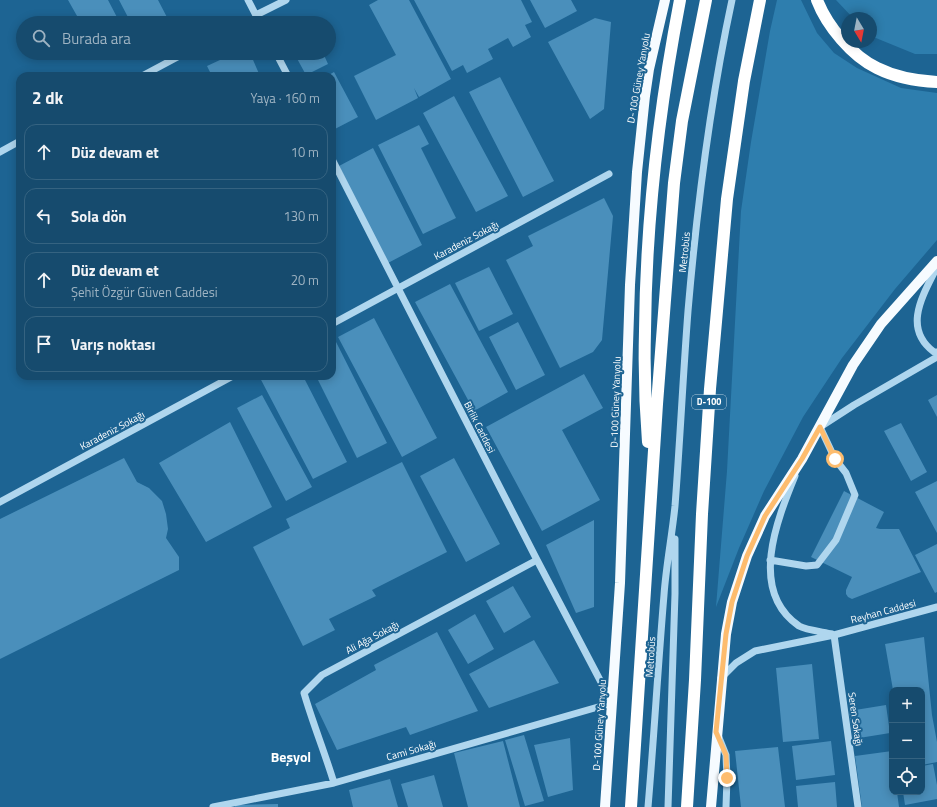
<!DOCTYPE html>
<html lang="tr">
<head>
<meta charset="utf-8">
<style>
  :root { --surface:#164b6e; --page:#1f5273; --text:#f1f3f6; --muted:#9eb3c2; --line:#356381 }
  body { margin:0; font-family:"Titillium Web",sans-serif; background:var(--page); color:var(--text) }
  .controls { position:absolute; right:12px; bottom:12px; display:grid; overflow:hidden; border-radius:8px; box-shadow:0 2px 10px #0003 }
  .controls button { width:36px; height:36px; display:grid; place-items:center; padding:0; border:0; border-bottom:1px solid var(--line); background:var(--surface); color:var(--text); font:20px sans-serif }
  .compass { position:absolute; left:841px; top:12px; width:36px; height:36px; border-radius:50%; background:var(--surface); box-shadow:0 2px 10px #0003; rotate:170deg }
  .stop { position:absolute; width:12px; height:12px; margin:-9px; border:3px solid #fdbc6e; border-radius:50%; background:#fff }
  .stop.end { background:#fdbc6e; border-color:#fff; box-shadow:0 1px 4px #0008 }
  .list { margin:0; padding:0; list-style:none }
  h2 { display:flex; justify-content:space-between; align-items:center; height:52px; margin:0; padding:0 16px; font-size:17px }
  h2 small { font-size:13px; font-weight:400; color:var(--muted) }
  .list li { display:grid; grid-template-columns:26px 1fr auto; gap:12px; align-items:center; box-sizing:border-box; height:56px; margin:0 8px 8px; padding:0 8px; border:1px solid var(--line); border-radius:12px }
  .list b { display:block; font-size:15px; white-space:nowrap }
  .list p { margin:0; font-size:13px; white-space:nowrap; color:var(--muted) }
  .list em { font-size:13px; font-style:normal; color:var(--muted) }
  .icon { flex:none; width:22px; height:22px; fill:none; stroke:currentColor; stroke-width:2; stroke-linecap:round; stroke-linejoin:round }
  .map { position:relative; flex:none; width:937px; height:807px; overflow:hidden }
  .search { position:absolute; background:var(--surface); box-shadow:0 2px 10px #0003; left:16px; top:16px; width:320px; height:44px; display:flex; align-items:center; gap:10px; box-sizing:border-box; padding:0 14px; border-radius:22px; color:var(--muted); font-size:15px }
  .panel { position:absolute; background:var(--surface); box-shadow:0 2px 10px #0003; left:16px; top:72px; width:320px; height:308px; border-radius:12px }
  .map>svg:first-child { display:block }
</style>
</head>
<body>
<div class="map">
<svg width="937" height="807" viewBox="0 0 937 807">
  <rect width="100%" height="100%" fill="#1d6493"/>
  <path fill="#2e7eae" d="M777 0H801L817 33 834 53 857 68 901 88 937 93V240L895 289 842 358 803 417 764 491 739 548 716 607 727 471 741 211 751 142 770 31Z
    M836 0H937V54H915L871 36V18H853Z"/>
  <path fill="#4a8fbb" d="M68 0H108L120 23H81Z
    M119 0H158L170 23H131Z
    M378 0H409L451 79 419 97 414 88 418 98 376 120 354 76 396 55 369 5Z
    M414 0H521L532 22 525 25 531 37 513 47 508 38 488 49 493 59 467 73 463 65 452 71Z
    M530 0H571L577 11 545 28Z
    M595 18 611 22 604 109 590 119 548 42Z
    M97 53H111L100 59Z
    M235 53H250L260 76H212L207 66Z
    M294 53H323L328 64 306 75Z
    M334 72 358 117 333 130 332 127V76H327Z
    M500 77 554 181 523 197 469 92Z
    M454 96 508 196 476 212 423 113Z
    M419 125 429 144 421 148 456 218 423 234 378 145Z
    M373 148 422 245 388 263 339 166Z
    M604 198 613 216 602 340 593 352 560 368 506 260 533 246 528 236Z
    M489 267 513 314 479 331 455 283Z
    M450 284 508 392 474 411 415 302Z
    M374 318 437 438 402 457 338 337Z
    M518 322 545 375 516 390 489 337Z
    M333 336 387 443 357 458 316 376H332V337Z
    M584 374 603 408 562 430 600 500 542 531 486 427Z
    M259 376H303L347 462 313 479Z
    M262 395 312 487 286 501 237 408Z
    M937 395V417L928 400Z
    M230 422 272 507 206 542 159 463Z
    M901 423 927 472 911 481 884 431Z
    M124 458 137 482 149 488 162 501 166 514 168 529 166 538 179 557V570L0 659V519Z
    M454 458 500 544 466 562 420 476Z
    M402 462 447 552 372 590 376 596 329 619 335 630 303 646 253 547 290 528 286 519Z
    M937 481V533L915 492Z
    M844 491 884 512 876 528 880 529H899L921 572 852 599 848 597 846 594V590L852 577 811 557Z
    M594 520V607L576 613 546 545Z
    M937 544V592L935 593 915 555Z
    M513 586 531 617 504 633 486 601Z
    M475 614 494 649 468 664 448 630Z
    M437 632 478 711 410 735 406 727 337 750 315 704 376 670 374 665Z
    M924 637 932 715 937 742V762L922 765V690H893L885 644Z
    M534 640 559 683 489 708 469 674Z
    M812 664 819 739 783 742 776 668Z
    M886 705 890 733 853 739 849 711Z
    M524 735 544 801 525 806 505 740Z
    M570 738 573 790 548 797 534 745Z
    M503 741 520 807H468L454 753Z
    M831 741 835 775 796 780 792 746Z
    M778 747 785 807H741L735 751Z
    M892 751V792H897L899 807H862L855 756Z
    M933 764 937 785V799L905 805 903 792H922V766Z
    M434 775 443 807H408L401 784Z
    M390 779 398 807H353L349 790Z
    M835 782 837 807H798L796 786Z
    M278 804V807H235V805Z"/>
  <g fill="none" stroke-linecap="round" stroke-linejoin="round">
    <path stroke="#afd6ee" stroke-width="7" d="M248 0 260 23
      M256 15 286 0
      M276 53 288 76
      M142 76 185 53
      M0 152 20 141
      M937 267C923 295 902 328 934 352H937
      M332 324 609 174
      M795 476C777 520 748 591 799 626 806 630 824 632 832 634
      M0 502 233 376
      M770 560 806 566 817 565 836 540 855 495 846 473 835 459 820 427 854 405 937 357
      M834 635 858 807
      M721 678 736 663 755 651 834 635 937 607
      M718 735 726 755 727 778 726 807
      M334 783C325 753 313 724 304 693L322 675 537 560
      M213 807 334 783 612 703 537 560 332 159
      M648 807C654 737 658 666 664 595 666 566 672 536 675 506 680 441 683 376 688 311 697 206 710 102 732 0
      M668 807 675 594V539"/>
    <path stroke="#f6fbff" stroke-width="10" d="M605 807 620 583 630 285 637 172 645 96 649 69 665 0
      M711 807 726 634 732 602 747 556 765 516 802 459 853 365 881 324 937 261"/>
    <path stroke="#fff" stroke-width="12" d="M817 0C827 26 852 56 877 68 895 77 917 81 937 82
      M648 442C645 405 644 368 645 331 646 220 659 109 680 0
      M631 807 657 404 674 183 682 121 706 0
      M687 807 695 680 702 514 710 389 727 199 744 81 760 0"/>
  </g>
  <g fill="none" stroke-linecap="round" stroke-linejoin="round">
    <path stroke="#fdbc6e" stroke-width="5" d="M727 778 726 755 716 732 726 634 732 602 747 556 765 516 802 459 820 427 835 459"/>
  </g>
  <g text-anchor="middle" stroke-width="4" stroke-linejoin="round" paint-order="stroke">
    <rect fill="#1d6493" stroke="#bbd0df" stroke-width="1" x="692" y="395" width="34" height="14" rx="3"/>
    <g font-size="9" font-weight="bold" fill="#fff">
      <text x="709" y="405">D-100</text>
    </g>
    <g font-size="10" fill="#fff" stroke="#1d6493">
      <text transform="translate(638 78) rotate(-80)" y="4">D-100 Güney Yanyolu</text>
      <text transform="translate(466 240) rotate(-28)" y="4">Karadeniz Sokağı</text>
      <text transform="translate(684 252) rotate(-84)" y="4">Metrobüs</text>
      <text transform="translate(615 402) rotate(-88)" y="4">D-100 Güney Yanyolu</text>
      <text transform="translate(480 427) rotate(63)" y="4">Birlik Caddesi</text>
      <text transform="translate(112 430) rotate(-28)" y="4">Karadeniz Sokağı</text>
      <text transform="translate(883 611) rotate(-15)" y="4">Reyhan Caddesi</text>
      <text transform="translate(372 637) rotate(-28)" y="4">Ali Ağa Sokağı</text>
      <text transform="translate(650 657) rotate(-86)" y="4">Metrobüs</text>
      <text transform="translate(856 719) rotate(82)" y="4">Seren Sokağı</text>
      <text transform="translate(599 725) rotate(-86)" y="4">D-100 Güney Yanyolu</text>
      <text transform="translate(411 750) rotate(-16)" y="4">Cami Sokağı</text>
    </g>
    <g font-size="14" font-weight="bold" fill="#fff" stroke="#1d6493">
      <text x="291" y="762">Beşyol</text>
    </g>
  </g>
</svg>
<div class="controls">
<button>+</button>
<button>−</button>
<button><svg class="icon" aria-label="locate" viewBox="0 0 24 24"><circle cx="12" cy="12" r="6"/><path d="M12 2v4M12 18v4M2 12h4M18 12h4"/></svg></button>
</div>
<svg class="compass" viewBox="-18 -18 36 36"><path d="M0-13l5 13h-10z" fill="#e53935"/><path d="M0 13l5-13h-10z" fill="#9eb3c2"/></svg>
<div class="stop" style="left:835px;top:459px"></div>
<div class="stop end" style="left:727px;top:778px"></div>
<div class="search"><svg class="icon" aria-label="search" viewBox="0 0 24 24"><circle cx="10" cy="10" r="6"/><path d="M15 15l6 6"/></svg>Burada ara</div>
<section class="panel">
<h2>2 dk<small>Yaya · 160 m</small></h2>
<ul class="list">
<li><svg class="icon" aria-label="ahead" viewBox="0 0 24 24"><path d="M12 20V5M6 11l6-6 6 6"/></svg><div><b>Düz devam et</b></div><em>10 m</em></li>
<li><svg class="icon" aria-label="left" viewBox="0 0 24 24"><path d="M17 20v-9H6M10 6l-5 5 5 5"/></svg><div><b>Sola dön</b></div><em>130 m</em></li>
<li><svg class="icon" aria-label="ahead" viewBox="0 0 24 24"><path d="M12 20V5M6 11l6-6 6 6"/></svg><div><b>Düz devam et</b><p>Şehit Özgür Güven Caddesi</p></div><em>20 m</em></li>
<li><svg class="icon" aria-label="arrive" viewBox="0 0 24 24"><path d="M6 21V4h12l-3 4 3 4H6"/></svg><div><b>Varış noktası</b></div></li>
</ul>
</section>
</div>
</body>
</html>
